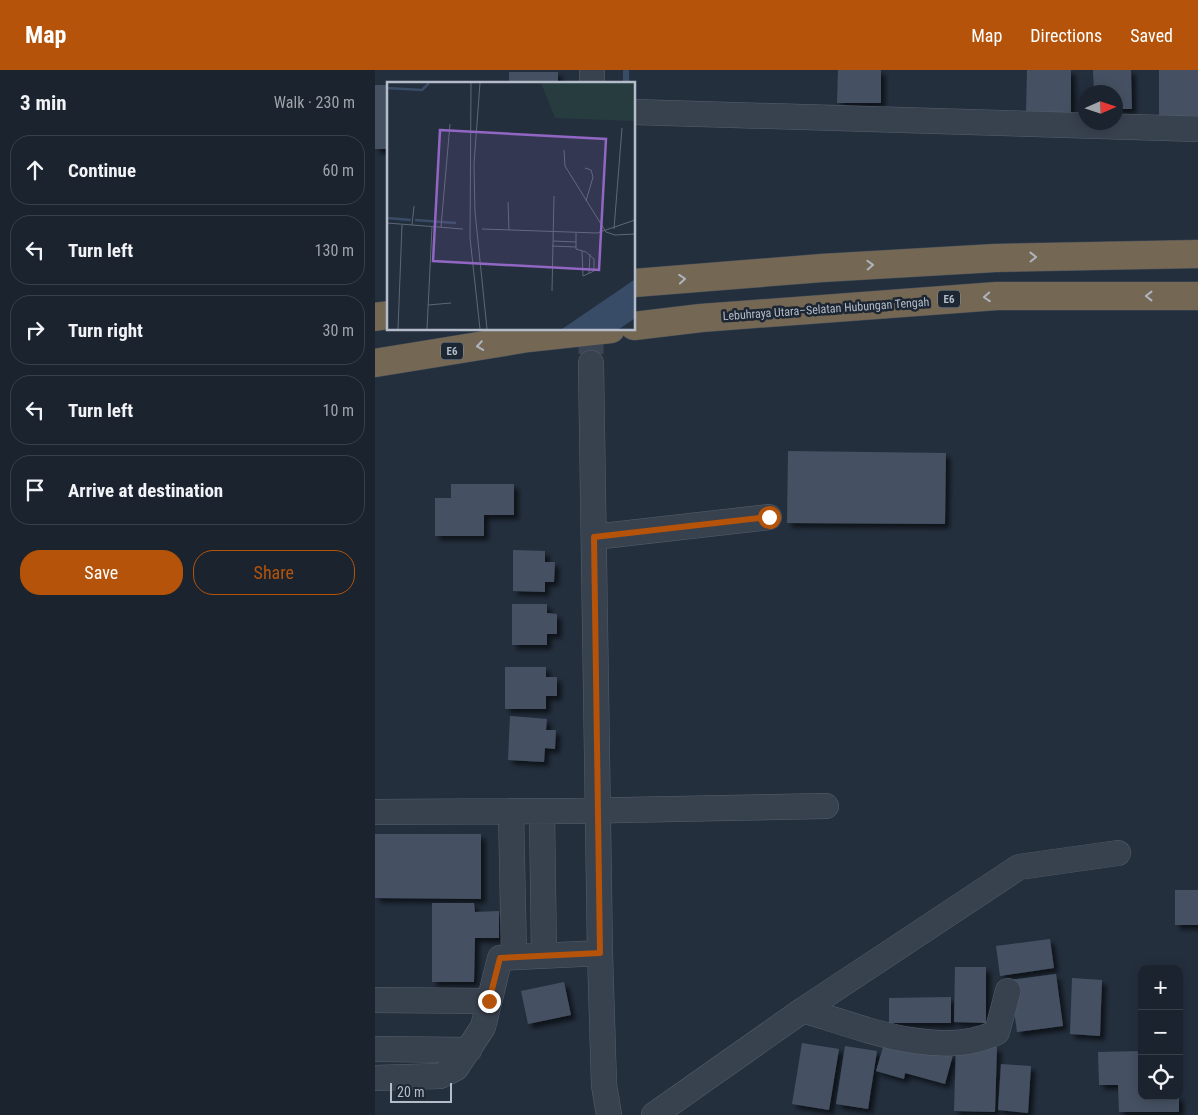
<!DOCTYPE html>
<html lang="en">
<head>
<meta charset="utf-8">
<style>
  :root { --surface:#1b232e; --page:#242b36; --text:#f1f3f6; --muted:#a0a4aa; --line:#39404a; --accent:#b45309 }
  body { margin:0; font-family:"Roboto Condensed",sans-serif; background:var(--page); color:var(--text) }
  .controls { position:absolute; right:15px; bottom:15px; display:grid; overflow:hidden; border-radius:10px; box-shadow:0 2px 12px #0003 }
  .controls button { width:45px; height:45px; display:grid; place-items:center; padding:0; border:0; border-bottom:1px solid var(--line); background:var(--surface); color:var(--text); font:25px sans-serif }
  .compass { position:absolute; left:703px; top:15px; width:45px; height:45px; border-radius:50%; background:var(--surface); box-shadow:0 2px 12px #0003; rotate:87deg }
  .scale { position:absolute; left:15px; bottom:12px; width:62px; box-sizing:border-box; padding-left:5px; border:2px solid #b4bcc9; border-top:0; font-size:14px; line-height:18px; white-space:nowrap; color:#b4bcc9; -webkit-text-stroke:4px #1d2633; paint-order:stroke }
  .stop { position:absolute; width:15px; height:15px; margin:-11px; border:4px solid #b45309; border-radius:50%; background:#fff }
  .stop.end { background:#b45309; border-color:#fff; box-shadow:0 1px 5px #0008 }
  .list { margin:0; padding:0; list-style:none }
  h2 { display:flex; justify-content:space-between; align-items:center; height:65px; margin:0; padding:0 20px; font-size:21px }
  h2 small { font-size:16px; font-weight:400; color:var(--muted) }
  .list li { display:grid; grid-template-columns:32px 1fr auto; gap:15px; align-items:center; box-sizing:border-box; height:70px; margin:0 10px 10px; padding:0 10px; border:1px solid var(--line); border-radius:20px }
  .list b { display:block; font-size:19px; white-space:nowrap }
  .list em { font-size:16px; font-style:normal; color:var(--muted) }
  .actions { display:flex; gap:10px; padding:15px 20px }
  .actions a { flex:1; padding:11px 0; border:1px solid var(--accent); border-radius:20px; text-align:center; font-size:18px; color:var(--accent) }
  .actions .main { background:var(--accent); color:#fff }
  .icon { flex:none; width:28px; height:28px; fill:none; stroke:currentColor; stroke-width:2; stroke-linecap:round; stroke-linejoin:round }
  .map { position:relative; flex:none; width:823px; height:1045px; overflow:hidden }
  header { display:flex; align-items:center; gap:30px; box-sizing:border-box; height:70px; padding:0 25px; background:var(--accent); color:#fff }
  header strong { font-size:24px }
  nav { display:flex; gap:28px; margin-inline-start:auto; font-size:18px }
  main { display:flex }
  aside { flex:1; background:var(--surface) }
  .map>svg:first-child { display:block }
</style>
</head>
<body>
<header>
<strong>Map</strong>
<nav><a>Map</a><a>Directions</a><a>Saved</a></nav>
</header>
<main>
<aside>
<h2>3 min<small>Walk · 230 m</small></h2>
<ul class="list">
<li><svg class="icon" aria-label="ahead" viewBox="0 0 24 24"><path d="M12 20V5M6 11l6-6 6 6"/></svg><div><b>Continue</b></div><em>60 m</em></li>
<li><svg class="icon" aria-label="left" viewBox="0 0 24 24"><path d="M17 20v-9H6M10 6l-5 5 5 5"/></svg><div><b>Turn left</b></div><em>130 m</em></li>
<li><svg class="icon" aria-label="right" viewBox="0 0 24 24"><path d="M7 20v-9h11M14 6l5 5-5 5"/></svg><div><b>Turn right</b></div><em>30 m</em></li>
<li><svg class="icon" aria-label="left" viewBox="0 0 24 24"><path d="M17 20v-9H6M10 6l-5 5 5 5"/></svg><div><b>Turn left</b></div><em>10 m</em></li>
<li><svg class="icon" aria-label="arrive" viewBox="0 0 24 24"><path d="M6 21V4h12l-3 4 3 4H6"/></svg><div><b>Arrive at destination</b></div></li>
</ul>
<div class="actions"><a class="main">Save</a><a>Share</a></div>
</aside>
<div class="map">
<svg width="823" height="1045" viewBox="0 0 823 1045">
  <defs>
    <filter id="shadow"><feDropShadow dx="4.5" dy="4.5" stdDeviation="2.5" flood-color="#0009"/></filter>
  </defs>
  <rect width="100%" height="100%" fill="#242f3e"/>
  <g fill="none" stroke-linecap="round" stroke-linejoin="round">
    <path stroke="#394c67" stroke-width="6" d="M251 14V0"/>
  </g>
  <path fill="#455162" filter="url(#shadow)" d="M463 0H506V33H462Z
    M652 0H696V44L651 43Z
    M718 0H756L757 39H740V22H719Z
    M784 0H823V47L784 48Z
    M134 2H183V14H134Z
    M53 11H91V14H53Z
    M0 15H14V79H0Z
    M413 381 571 383 570 454 412 453Z
    M76 414H139V445H109V466H60V428H76Z
    M138 480 170 481V492H180L179 512H170V522L138 521Z
    M137 534H172V543L182 544V564H172V575H137Z
    M130 597H171V607H182V626H171V639H130Z
    M135 646 172 649 171 660H181L180 679 170 678 169 692 133 690Z
    M0 764H106V829L0 828Z
    M800 820H823V855H800Z
    M57 833H99L100 842 124 841V868H100L99 912H57Z
    M675 869 679 898 625 906 621 876Z
    M580 897H611V953L579 952Z
    M681 904 688 956 642 962 635 910Z
    M697 908 727 910 725 966 695 964Z
    M189 912 196 945 153 954 146 921Z
    M576 927V953H514V928Z
    M511 967 578 985 570 1014 530 1003 529 1009 501 1001Z
    M427 973 464 979 454 1040 417 1034Z
    M470 976 502 981 493 1039 461 1034Z
    M581 976 622 977 620 1042 579 1041Z
    M767 981V1026H804V1042H744L743 1015H724L723 982Z
    M626 994 656 996 653 1043 623 1040Z"/>
  <g fill="none" stroke-linecap="round" stroke-linejoin="round">
    <path stroke="#3a4453" stroke-width="25" stroke-dasharray="25 12" stroke-linecap="butt" d="M216 259V293"/>
    <g stroke="#565f6c" stroke-width="26">
      <path id="minor" d="M217 14V0
        M259 42 823 59
        M216 293 225 883 229 1015 234 1045
        M219 467 394 447
        M136 741 139 887
        M0 742 197 741 451 736
        M167 742 169 886
        M0 930 114 931
        M428 940C484 957 567 991 622 962L633 921
        M0 979 94 980
        M0 1008 65 1006 81 998 108 957 125 888 225 883
        M279 1045 428 940 644 797 743 783"/>
    </g>
    <g stroke="#434c59" stroke-width="29">
      <path id="highway" d="M259 213 447 198 620 188 823 184
        M0 247 14 245
        M259 256 326 248 622 226H823
        M0 293 153 268 236 259"/>
    </g>
    <use href="#minor" stroke="#38414e" stroke-width="25"/>
    <use href="#highway" stroke="#746855" stroke-width="28"/>
  </g>
  <defs><path id="oneway-chevron" d="M-2-3.5L2.5 0L-2 3.5" fill="none" stroke-width="1.6" stroke-linecap="round" stroke-linejoin="round" transform="scale(1.25)"/></defs>
  <g stroke="#aeb4bd">
    <use href="#oneway-chevron" transform="translate(658 187) rotate(-1)"/>
    <use href="#oneway-chevron" transform="translate(495 195) rotate(-3)"/>
    <use href="#oneway-chevron" transform="translate(307 209) rotate(-5)"/>
    <use href="#oneway-chevron" transform="translate(774 226) rotate(180)"/>
    <use href="#oneway-chevron" transform="translate(612 227) rotate(176)"/>
    <use href="#oneway-chevron" transform="translate(105 276) rotate(171)"/>
  </g>
  <g fill="none" stroke-linecap="round" stroke-linejoin="round">
    <path stroke="#b45309" stroke-width="6" d="M114 931 125 888 225 883 219 467 394 447"/>
  </g>
  <g text-anchor="middle" stroke-width="5" stroke-linejoin="round" paint-order="stroke">
    <g fill="#1d2633" stroke="#878f9c" stroke-width="1">
      <rect x="563" y="220.5" width="22" height="17" rx="4"/>
      <rect x="66" y="272.5" width="22" height="17" rx="4"/>
    </g>
    <g font-size="11" font-weight="bold" fill="#b4bcc9">
      <text x="574" y="233">E6</text>
      <text x="77" y="285">E6</text>
    </g>
    <g font-size="12" fill="#b4bcc9" stroke="#1d2633">
      <text transform="translate(451 239) rotate(-4)" y="4">Lebuhraya Utara–Selatan Hubungan Tengah</text>
    </g>
  </g>
  <g transform="translate(12 12)">
    <rect width="248" height="248" fill="#242f3e"/>
    <path d="M154 1H247V39L168 36Z" fill="#263c3f"/>
    <path d="M247 198V237L232 247H175Z" fill="#394c67"/>
    <path fill="none" stroke="#394c67" stroke-width="2.5" d="M0 6 35 8 42 1M0 136 24 138M28 138 69 141"/>
    <path fill="none" stroke="#5e6776" stroke-width="1" d="M84 1 83 156 93 247M93 1 87 82 88 130 100 247M177 68 178 84 219 150 228 153 248 152M198 86 204 88 206 95 199 119M121 120 122 148M0 141 76 147M25 143 27 124M54 145 63 42M95 147 210 151 248 138M227 147 235 46M189 151V167L199 170 207 177V189L196 194 195 169M166 159 189 160M165 164 189 165M202 191 203 172M165 209 167 114M41 223 64 221M11 247 15 143M40 247 45 145"/>
    <path fill="#9266c3" fill-opacity="0.15" stroke="#9266c3" stroke-width="2.5" d="M53 48 219 57 212 188 46 179Z"/>
    <rect width="248" height="248" fill="none" stroke="#b4bcc9" stroke-width="2.5"/>
  </g>
</svg>
<div class="controls">
<button>+</button>
<button>−</button>
<button><svg class="icon" aria-label="locate" viewBox="0 0 24 24"><circle cx="12" cy="12" r="6"/><path d="M12 2v4M12 18v4M2 12h4M18 12h4"/></svg></button>
</div>
<svg class="compass" viewBox="-18 -18 36 36"><path d="M0-13l5 13h-10z" fill="#e53935"/><path d="M0 13l5-13h-10z" fill="#a0a4aa"/></svg>
<div class="scale">20 m</div>
<div class="stop" style="left:394px;top:447px"></div>
<div class="stop end" style="left:114px;top:931px"></div>
</div>
</main>
</body>
</html>
